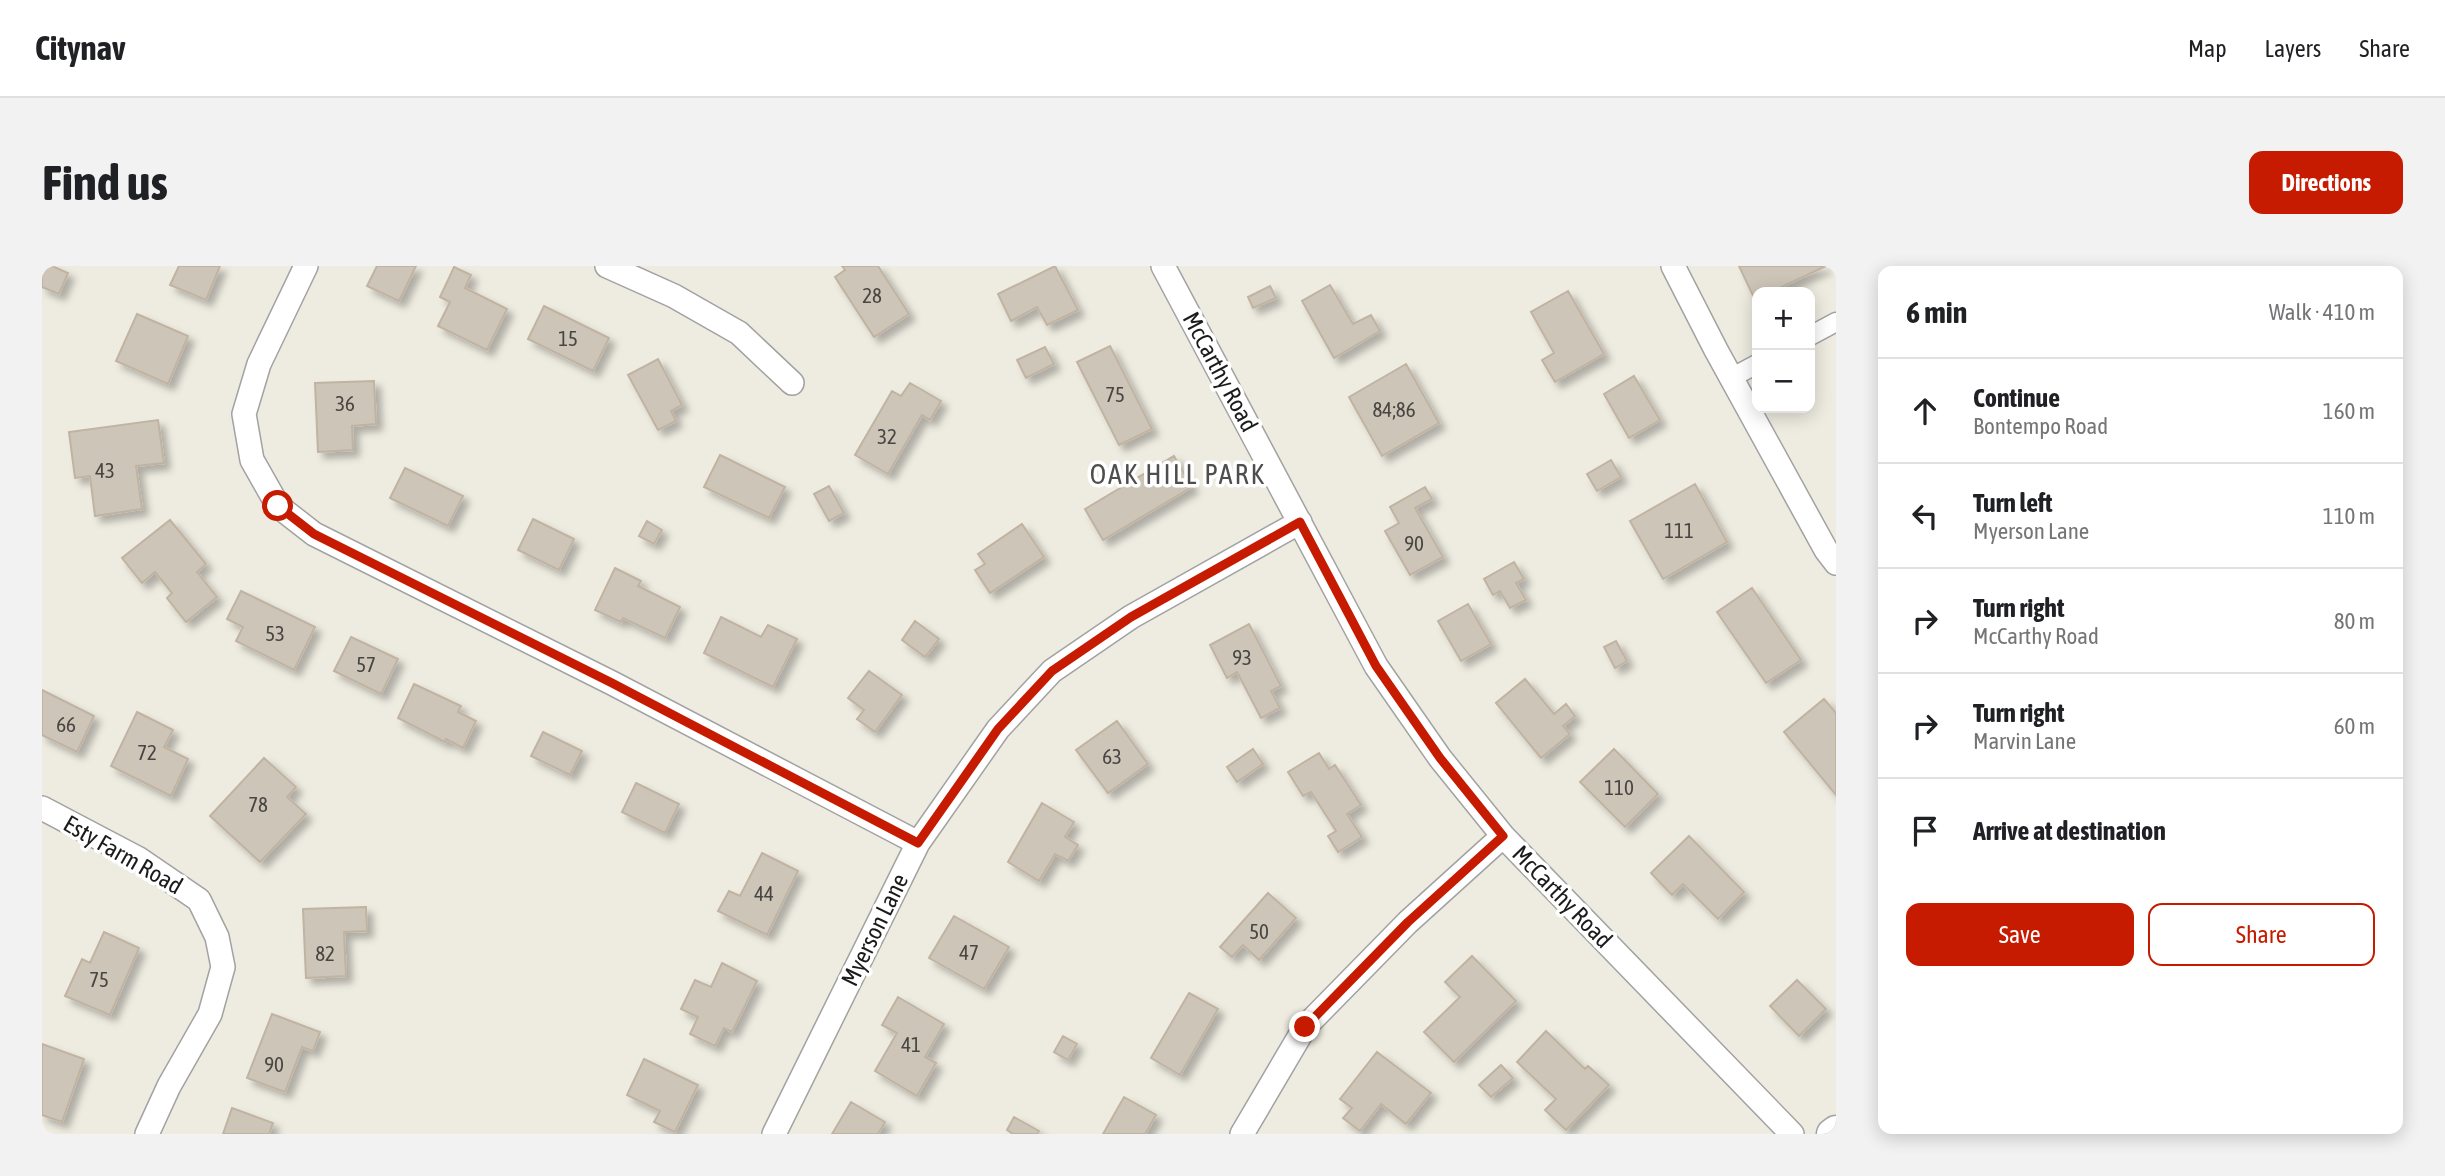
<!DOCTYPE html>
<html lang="en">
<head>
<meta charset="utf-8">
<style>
  :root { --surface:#fff; --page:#f2f2f2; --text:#202124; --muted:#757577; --line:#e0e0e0; --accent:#c61b00 }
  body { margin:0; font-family:"Asap Condensed",sans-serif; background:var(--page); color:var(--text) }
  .controls { position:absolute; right:21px; top:21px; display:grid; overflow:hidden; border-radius:14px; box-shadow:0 4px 18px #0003 }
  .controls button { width:63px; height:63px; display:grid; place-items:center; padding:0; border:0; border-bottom:2px solid var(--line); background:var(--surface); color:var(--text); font:35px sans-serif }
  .stop { position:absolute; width:21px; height:21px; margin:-16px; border:5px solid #c61b00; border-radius:50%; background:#fff }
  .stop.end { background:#c61b00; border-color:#fff; box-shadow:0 2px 7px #0008 }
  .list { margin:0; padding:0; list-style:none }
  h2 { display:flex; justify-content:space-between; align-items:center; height:91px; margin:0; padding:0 28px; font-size:30px }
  h2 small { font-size:23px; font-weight:400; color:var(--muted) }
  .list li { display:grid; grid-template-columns:46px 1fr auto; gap:21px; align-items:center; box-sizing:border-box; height:105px; padding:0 28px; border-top:2px solid var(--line) }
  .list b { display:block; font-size:26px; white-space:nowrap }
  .list p { margin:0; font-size:23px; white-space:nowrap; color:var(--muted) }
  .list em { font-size:23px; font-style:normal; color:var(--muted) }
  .actions { display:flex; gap:14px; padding:21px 28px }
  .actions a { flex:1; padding:16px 0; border:2px solid var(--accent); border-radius:14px; text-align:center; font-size:24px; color:var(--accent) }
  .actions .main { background:var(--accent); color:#fff }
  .icon { flex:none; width:38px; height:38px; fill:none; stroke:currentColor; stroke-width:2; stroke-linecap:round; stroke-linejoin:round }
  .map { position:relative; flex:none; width:1794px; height:868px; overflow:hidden; border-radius:14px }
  header { display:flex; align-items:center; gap:42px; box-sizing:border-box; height:98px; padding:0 35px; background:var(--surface); border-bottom:2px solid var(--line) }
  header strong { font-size:33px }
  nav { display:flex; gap:38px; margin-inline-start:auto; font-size:24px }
  .intro { display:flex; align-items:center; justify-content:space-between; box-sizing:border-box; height:168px; padding:0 42px }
  h1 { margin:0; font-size:49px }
  .button { padding:18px 32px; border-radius:14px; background:var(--accent); color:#fff; font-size:24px; font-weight:700 }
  main { display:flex; gap:42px; padding:0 42px }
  aside { flex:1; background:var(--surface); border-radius:14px; box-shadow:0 4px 18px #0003 }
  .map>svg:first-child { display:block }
</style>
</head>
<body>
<header>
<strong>Citynav</strong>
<nav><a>Map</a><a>Layers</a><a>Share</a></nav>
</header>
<div class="intro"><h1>Find us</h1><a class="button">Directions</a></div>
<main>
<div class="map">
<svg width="1794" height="868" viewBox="0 0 1794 868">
  <defs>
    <filter id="shadow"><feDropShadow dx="6" dy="6" stdDeviation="3.5" flood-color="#0004"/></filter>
  </defs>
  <rect width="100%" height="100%" fill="#eeebe0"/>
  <path fill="#cec5b9" stroke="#c0b3a1" stroke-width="2" filter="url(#shadow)" d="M0 0H10L26 7 17 28 0 21Z
    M137 0H178L164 34 128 19Z
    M335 0H374L357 35 325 20Z
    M800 0H836L867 48 832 71 793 11 803 4Z
    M1013 0 1036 44 1005 59 995 41 969 55 956 28Z
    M1697 0H1784L1729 26H1715V33L1713 34Z
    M412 1 429 9 423 22 465 43 445 84 396 60 408 36 398 31Z
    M1288 19 1311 58 1329 49 1338 65 1292 92 1260 35Z
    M1228 20 1234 32 1211 42 1206 31Z
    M1526 25 1562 88 1513 116 1500 94 1512 87 1489 46Z
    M502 40 567 72 551 105 486 73Z
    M95 48 146 70 126 118 74 95Z
    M1068 80 1110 163 1077 179 1035 96Z
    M1003 81 1012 98 984 112 975 94Z
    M616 93 640 139 629 145 634 155 616 164 586 109Z
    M1364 98 1397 157 1340 190 1307 131Z
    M1592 110 1618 154 1587 172 1562 128Z
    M332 115 334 158 310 160 311 184 276 186 273 117Z
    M868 117 899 135 888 154 880 149 846 208 813 189 850 125 859 130Z
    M116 154 122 197 94 200 100 243 53 250 48 210 33 212 27 166Z
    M678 189 743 221 727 252 662 221Z
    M1132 190 1150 221 1061 274 1043 243Z
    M1569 194 1579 211 1555 225 1545 208Z
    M363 202 421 230 406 260 348 232Z
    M1653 218 1685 276 1621 313 1588 255Z
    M787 220 802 247 787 255 772 228Z
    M1383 221 1390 233 1373 242 1401 291 1368 309 1343 265 1357 257 1348 241Z
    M491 253 532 273 517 304 476 284Z
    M128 254 164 298 155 306 175 331 144 356 125 332 130 327 113 306 100 317 80 292Z
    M605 255 620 264 612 278 597 270Z
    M980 258 1002 291 948 327 933 304 943 298 936 288Z
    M1472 296 1482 313 1474 317 1484 334 1468 342 1458 325 1451 329 1442 313Z
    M573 302 599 315 596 320 638 341 623 372 581 352 579 356 553 344Z
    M1710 322 1759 394 1724 417 1675 346Z
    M199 325 273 361 252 404 194 375 201 361 185 353Z
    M1426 338 1449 378 1419 395 1396 355Z
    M679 351 719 371 726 359 755 373 731 421 662 387Z
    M873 355 897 373 883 391 860 374Z
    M1207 358 1239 420 1229 425 1238 442 1219 452 1195 406 1185 412 1168 379Z
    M309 371 356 393 339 428 292 405Z
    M1574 375 1585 395 1573 402 1562 381Z
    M827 405 860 429 833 466 815 453 822 444 806 432Z
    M1483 413 1512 448 1524 438 1533 450 1521 460 1528 468 1499 492 1454 437Z
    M372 418 419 440 416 446 434 455 421 482 404 473 403 476 356 452Z
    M0 424 52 450 35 486 0 469Z
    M1782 433 1794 447V529L1742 466Z
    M95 446 131 464 122 481 146 493 129 530 69 500Z
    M1075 455 1106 498 1066 527 1034 484Z
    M501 466 540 485 528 509 489 490Z
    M1211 483 1221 498 1195 516 1185 501Z
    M1572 483 1616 528 1583 561 1538 516Z
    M1277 487 1287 503 1293 499 1319 539 1305 548 1320 571 1296 586 1286 570 1294 565 1269 526 1261 530 1246 506Z
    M222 492 254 521 245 531 264 548 218 596 168 550Z
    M594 517 637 538 623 567 580 546Z
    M1000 537 1032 556 1023 571 1036 579 1026 595 1013 588 997 615 966 596Z
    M1647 570 1702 626 1676 653 1641 618 1630 629 1609 607Z
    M720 587 756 605 725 669 676 645 687 625 698 630Z
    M1226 627 1254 652 1217 694 1201 679 1190 691 1178 681Z
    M324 641 325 665 302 666 304 710 264 712 261 643Z
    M912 650 967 681 942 723 887 692Z
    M62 666 97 682 68 749 23 730 40 693 48 697Z
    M1430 690 1474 735 1412 796 1382 766 1418 731 1403 716Z
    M680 697 715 715 690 766 682 762 673 780 648 768 656 751 639 743 653 714 669 721Z
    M1755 714 1784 743 1757 770 1728 740Z
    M1147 727 1176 743 1138 809 1109 792Z
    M856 731 902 758 883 791 894 797 875 830 833 805 855 767 840 759Z
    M230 748 278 766 271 785 260 781 243 826 205 812Z
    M1504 765 1543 803 1546 800 1567 819 1524 864 1503 844 1514 833 1475 796Z
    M1021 770 1035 778 1026 794 1012 786Z
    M0 778 42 793 20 856 0 849Z
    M1335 786 1389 827 1364 858 1339 838 1318 865 1301 852 1310 842 1298 833Z
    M602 793 656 819 633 866 612 856 618 845 585 829Z
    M1459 799 1471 812 1449 831 1437 819Z
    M1082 831 1114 849 1103 868H1061Z
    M809 836 843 856 836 868H790Z
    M190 842 231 857 227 868H181Z
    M972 851 997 865 995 868H971L965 864Z"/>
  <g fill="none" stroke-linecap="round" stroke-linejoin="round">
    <g stroke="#a2a2a2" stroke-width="21">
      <path id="pedestrian" d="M1768 70 1794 56
        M1689 112 1715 98"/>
    </g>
    <g stroke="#a2a2a2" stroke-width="26">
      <path id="minor" d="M264 0 217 98 202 148 210 194 236 240 272 268 570 417 876 577
        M565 0 632 30 697 67 750 117
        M1121 0 1334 400 1398 492 1461 570 1750 868
        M1631 0 1674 84 1784 284 1794 297
        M0 542 97 593 157 634 175 671 181 701 168 748 127 820 105 868
        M732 868 876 577 956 463 1010 405 1089 351 1258 256
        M1200 868 1263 761 1366 656 1461 570"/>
    </g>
    <g stroke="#a2a2a2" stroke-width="33">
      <path id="tertiary" d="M1790 868 1794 865"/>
    </g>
    <use href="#pedestrian" stroke="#fff" stroke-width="18"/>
    <use href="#minor" stroke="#fff" stroke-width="23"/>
    <use href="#tertiary" stroke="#fff" stroke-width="30"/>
  </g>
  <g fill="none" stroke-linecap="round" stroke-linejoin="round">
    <path stroke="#c61b00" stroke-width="9" d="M236 240 272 268 570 417 876 577 956 463 1010 405 1089 351 1258 256 1334 400 1398 492 1461 570 1366 656 1263 761"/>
  </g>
  <g text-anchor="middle" stroke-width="7" stroke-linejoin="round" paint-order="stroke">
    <g font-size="21" fill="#484642">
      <text x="830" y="37">28</text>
      <text x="526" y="80">15</text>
      <text x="1073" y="136">75</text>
      <text x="303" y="145">36</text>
      <text x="1352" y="151">84;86</text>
      <text x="845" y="178">32</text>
      <text x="63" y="212">43</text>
      <text x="1637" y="272">111</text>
      <text x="1372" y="285">90</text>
      <text x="233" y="375">53</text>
      <text x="1200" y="399">93</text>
      <text x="324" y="406">57</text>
      <text x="24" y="466">66</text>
      <text x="105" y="494">72</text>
      <text x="1070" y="498">63</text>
      <text x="1577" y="529">110</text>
      <text x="216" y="546">78</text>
      <text x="722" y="635">44</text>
      <text x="1217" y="673">50</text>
      <text x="927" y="694">47</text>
      <text x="283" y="695">82</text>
      <text x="57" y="721">75</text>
      <text x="869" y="786">41</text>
      <text x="232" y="806">90</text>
    </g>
    <g font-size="24" fill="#1b1b1b" stroke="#fff">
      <text transform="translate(1178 106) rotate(62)" y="8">McCarthy Road</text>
      <text transform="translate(81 589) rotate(30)" y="8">Esty Farm Road</text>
      <text transform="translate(1520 631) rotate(46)" y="8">McCarthy Road</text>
      <text transform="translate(833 664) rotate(-64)" y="8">Myerson Lane</text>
    </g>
    <g font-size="28" letter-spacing="2" fill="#4e4e4e" stroke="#fff">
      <text x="1136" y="218">OAK HILL PARK</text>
    </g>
  </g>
</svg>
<div class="controls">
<button>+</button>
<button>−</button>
</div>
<div class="stop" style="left:236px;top:240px"></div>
<div class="stop end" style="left:1263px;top:761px"></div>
</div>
<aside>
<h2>6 min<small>Walk · 410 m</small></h2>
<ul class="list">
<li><svg class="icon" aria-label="ahead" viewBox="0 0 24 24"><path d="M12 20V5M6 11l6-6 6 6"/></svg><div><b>Continue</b><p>Bontempo Road</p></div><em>160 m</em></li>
<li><svg class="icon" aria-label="left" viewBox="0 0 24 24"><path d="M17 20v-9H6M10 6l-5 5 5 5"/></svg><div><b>Turn left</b><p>Myerson Lane</p></div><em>110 m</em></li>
<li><svg class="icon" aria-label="right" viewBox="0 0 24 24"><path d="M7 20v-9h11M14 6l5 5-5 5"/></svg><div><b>Turn right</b><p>McCarthy Road</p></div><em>80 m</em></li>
<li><svg class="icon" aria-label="right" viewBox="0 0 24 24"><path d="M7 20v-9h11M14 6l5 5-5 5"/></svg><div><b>Turn right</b><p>Marvin Lane</p></div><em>60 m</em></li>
<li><svg class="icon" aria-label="arrive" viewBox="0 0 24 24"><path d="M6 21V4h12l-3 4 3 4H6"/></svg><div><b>Arrive at destination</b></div></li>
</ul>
<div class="actions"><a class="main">Save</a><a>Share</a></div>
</aside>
</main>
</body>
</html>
